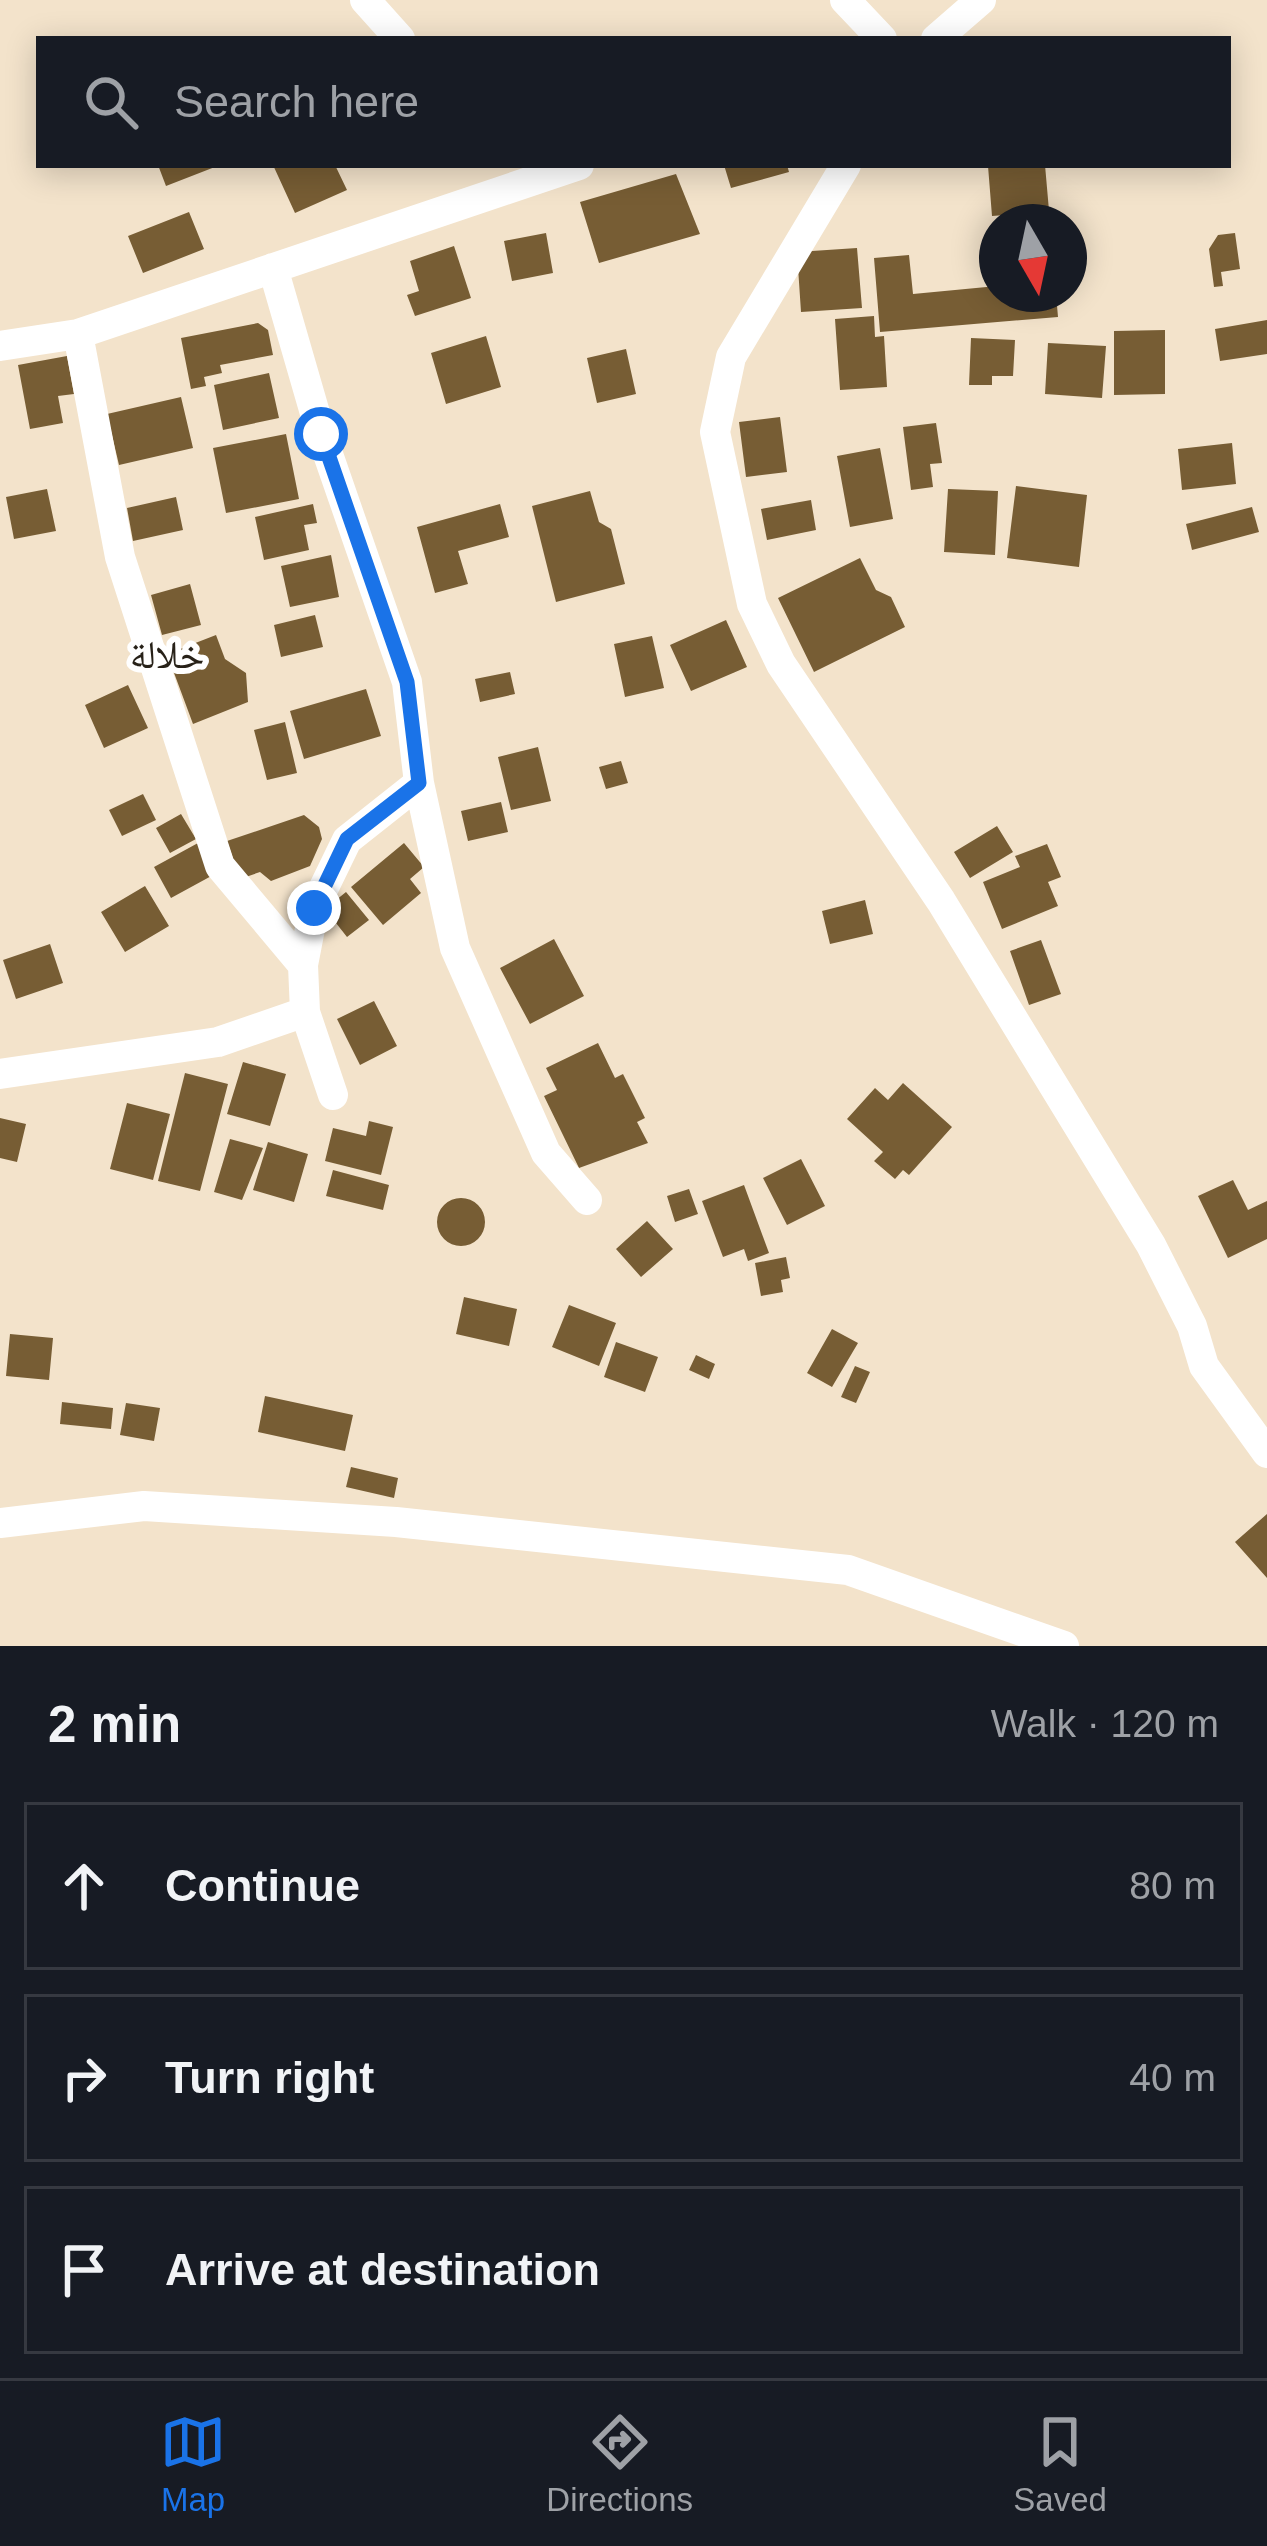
<!DOCTYPE html>
<html lang="en">
<head>
<meta charset="utf-8">
<style>
  :root { --surface:#171b24; --page:#242831; --text:#f1f3f6; --muted:#9ea1a6; --line:#363941; --accent:#1a73e8 }
  body { margin:0; font-family:Arial,"Noto Naskh Arabic",sans-serif; background:var(--page); color:var(--text) }
  .compass { position:absolute; left:979px; top:204px; width:108px; height:108px; border-radius:50%; background:var(--surface); box-shadow:0 6px 30px #0003; rotate:171deg }
  .stop { position:absolute; width:36px; height:36px; margin:-27px; border:9px solid #1a73e8; border-radius:50%; background:#fff }
  .stop.end { background:#1a73e8; border-color:#fff; box-shadow:0 3px 12px #0008 }
  .list { margin:0; padding:0; list-style:none }
  h2 { display:flex; justify-content:space-between; align-items:center; height:156px; margin:0; padding:0 48px; font-size:51px }
  h2 small { font-size:39px; font-weight:400; color:var(--muted) }
  .list li { display:grid; grid-template-columns:78px 1fr auto; gap:36px; align-items:center; box-sizing:border-box; height:168px; margin:0 24px 24px; padding:0 24px; border:3px solid var(--line); border-radius:0px }
  .list b { display:block; font-size:45px; white-space:nowrap }
  .list em { font-size:39px; font-style:normal; color:var(--muted) }
  .icon { flex:none; width:66px; height:66px; fill:none; stroke:currentColor; stroke-width:2; stroke-linecap:round; stroke-linejoin:round }
  .map { position:relative; flex:none; width:1267px; height:1646px; overflow:hidden }
  .search { position:absolute; background:var(--surface); box-shadow:0 6px 30px #0003; left:36px; right:36px; top:36px; height:132px; display:flex; align-items:center; gap:30px; box-sizing:border-box; padding:0 42px; border-radius:0px; color:var(--muted); font-size:45px }
  .sheet { height:732px; background:var(--surface) }
  nav { display:flex; justify-content:space-around; align-items:center; box-sizing:border-box; height:168px; border-top:3px solid var(--line); background:var(--surface); font-size:33px; color:var(--muted) }
  nav a { display:grid; justify-items:center; gap:6px }
  nav .on { color:var(--accent) }
  .map>svg:first-child { display:block }
</style>
</head>
<body>
<div class="map">
<svg width="1267" height="1646" viewBox="0 0 1267 1646">
  <rect width="100%" height="100%" fill="#f3e3cb"/>
  <path fill="#775d34" d="M158 165H220L166 186Z
    M273 165H335L347 190 295 213Z
    M724 165H787L789 172 731 188Z
    M1045 165 1050 222H1019L1018 214 992 216 988 166Z
    M676 174 700 234 599 263 580 202Z
    M189 212 204 249 143 273 128 236Z
    M546 233 553 273 512 281 504 241Z
    M1235 233 1240 269 1221 272 1223 286 1214 287 1209 249 1218 235Z
    M454 246 471 298 415 316 407 295 419 291 410 261Z
    M857 248 862 308 801 312 797 252Z
    M909 255 913 294 997 286V294H1056L1058 317 880 332 874 258Z
    M874 316 875 337 884 336 887 387 840 390 835 319Z
    M1267 320V354L1220 361 1215 329Z
    M258 323 268 330 273 355 220 365 222 373 204 377 206 386 191 389 181 338Z
    M1165 330V394L1114 395V331Z
    M486 336 501 387 446 404 431 353Z
    M971 338 1015 340 1013 376H992V385H969Z
    M1048 343 1106 346 1102 398 1045 394Z
    M626 349 636 394 597 403 587 358Z
    M67 356 74 394 58 396 63 423 30 429 18 365Z
    M269 373 279 418 223 430 214 385Z
    M181 397 193 448 119 465 107 414Z
    M780 417 787 472 746 477 739 422Z
    M936 423 942 463 930 464 933 487 911 490 903 427Z
    M286 434 299 499 226 513 213 448Z
    M1232 443 1236 484 1182 490 1178 449Z
    M880 448 893 519 850 527 837 456Z
    M1016 486 1087 495 1079 567 1007 558Z
    M47 489 56 531 14 539 6 497Z
    M948 489 998 491 995 555 944 552Z
    M590 491 599 522 611 529 625 584 556 602 532 506Z
    M176 497 183 530 133 541 127 508Z
    M811 500 816 530 767 540 761 509Z
    M313 504 317 523 304 525 309 550 264 560 255 517Z
    M500 504 509 537 458 551 468 584 435 593 417 527Z
    M1252 507 1259 532 1192 550 1186 524Z
    M331 555 339 597 290 607 281 566Z
    M860 558 876 590 891 597 905 627 814 672 778 598Z
    M190 584 201 625 162 635 151 595Z
    M315 615 323 647 281 657 274 625Z
    M726 620 747 667 691 691 670 645Z
    M216 635 225 659 246 673 248 702 193 724 167 654Z
    M652 636 664 688 625 697 614 644Z
    M510 672 515 694 480 702 475 679Z
    M128 685 148 728 104 748 85 705Z
    M366 689 381 736 304 759 290 711Z
    M285 722 297 773 267 780 254 730Z
    M538 747 551 801 511 810 498 757Z
    M621 761 628 783 606 789 599 767Z
    M143 794 156 820 122 836 109 810Z
    M501 802 508 832 468 841 461 811Z
    M181 814 196 839 170 853 156 828Z
    M304 815 319 827 322 839 310 866 271 881 260 872 240 879 227 841Z
    M997 826 1013 852 970 878 954 852Z
    M198 843 215 874 171 898 154 867Z
    M404 843 424 867 410 879 421 893 383 925 351 887Z
    M1047 844 1061 877 1048 882 1058 906 1002 929 983 882 1020 867 1015 856Z
    M145 886 169 926 125 952 101 912Z
    M346 892 369 920 347 937 325 909Z
    M865 900 873 934 830 944 822 911Z
    M554 939 584 996 530 1024 500 968Z
    M1041 940 1061 994 1029 1005 1010 951Z
    M50 944 63 983 16 999 3 960Z
    M374 1001 397 1046 360 1065 337 1019Z
    M598 1043 615 1078 623 1074 645 1118 637 1122 648 1143 579 1168 544 1096 557 1090 546 1068Z
    M243 1062 286 1074 270 1126 227 1114Z
    M185 1073 228 1084 200 1191 158 1181Z
    M903 1083 952 1127 909 1175 903 1170 895 1179 874 1161 883 1152 847 1119 875 1088 888 1100Z
    M127 1103 170 1114 153 1180 110 1169Z
    M0 1118 26 1124 17 1162 0 1158Z
    M369 1121 393 1127 381 1175 325 1161 333 1128 366 1136Z
    M230 1139 263 1148 242 1200 214 1192Z
    M268 1142 308 1154 294 1202 253 1190Z
    M801 1159 825 1206 787 1225 763 1178Z
    M333 1170 389 1185 383 1210 326 1196Z
    M1233 1180 1248 1210 1267 1201V1239L1228 1258 1198 1196Z
    M744 1185 769 1253 748 1261 744 1249 723 1257 702 1201Z
    M689 1189 698 1214 675 1222 667 1196Z
    M437 1222a24 24 0 1 1 48 0a24 24 0 1 1-48 0Z
    M647 1221 673 1249 641 1277 616 1249Z
    M786 1257 790 1278 781 1280 783 1292 761 1296 755 1263Z
    M464 1297 517 1309 509 1346 456 1334Z
    M569 1305 616 1323 599 1366 552 1347Z
    M832 1329 858 1343 832 1387 807 1373Z
    M10 1334 53 1338 49 1380 6 1376Z
    M616 1342 658 1357 645 1392 604 1377Z
    M696 1355 715 1364 709 1379 689 1370Z
    M855 1366 870 1372 856 1403 841 1397Z
    M265 1396 353 1415 345 1451 258 1432Z
    M62 1402 113 1408 111 1429 60 1424Z
    M126 1403 160 1408 154 1441 120 1435Z
    M351 1467 398 1478 394 1498 346 1487Z
    M1267 1514V1578L1235 1542Z"/>
  <g fill="none" stroke-linecap="round" stroke-linejoin="round">
    <path stroke="#fff" stroke-width="30" d="M365 0 400 39
      M845 0 882 39
      M936 39 981 0
      M846 165 731 357 715 432 752 604 781 664 941 901 1151 1245 1192 1326 1204 1366 1267 1453
      M273 268 321 434 407 682 419 783 455 948 546 1153 587 1200
      M78 334 120 557 220 866 303 965
      M0 346 78 334 579 165
      M0 1074 218 1042 305 1012
      M333 1095 305 1012 303 965 314 908 347 840 419 783
      M0 1523 144 1506 396 1522 848 1570 1064 1646"/>
  </g>
  <g fill="none" stroke-linecap="round" stroke-linejoin="round">
    <path stroke="#1a73e8" stroke-width="15" d="M314 908 347 839 419 783 407 682 321 434"/>
  </g>
  <g text-anchor="middle" stroke-width="12" stroke-linejoin="round" paint-order="stroke">
    <g font-size="39" fill="#272118" stroke="#fff">
      <text x="167" y="668">خلالة</text>
    </g>
  </g>
</svg>
<svg class="compass" viewBox="-18 -18 36 36"><path d="M0-13l5 13h-10z" fill="#e53935"/><path d="M0 13l5-13h-10z" fill="#9ea1a6"/></svg>
<div class="stop" style="left:321px;top:434px"></div>
<div class="stop end" style="left:314px;top:908px"></div>
<div class="search"><svg class="icon" aria-label="search" viewBox="0 0 24 24"><circle cx="10" cy="10" r="6"/><path d="M15 15l6 6"/></svg>Search here</div>
</div>
<section class="sheet">
<h2>2 min<small>Walk · 120 m</small></h2>
<ul class="list">
<li><svg class="icon" aria-label="ahead" viewBox="0 0 24 24"><path d="M12 20V5M6 11l6-6 6 6"/></svg><div><b>Continue</b></div><em>80 m</em></li>
<li><svg class="icon" aria-label="right" viewBox="0 0 24 24"><path d="M7 20v-9h11M14 6l5 5-5 5"/></svg><div><b>Turn right</b></div><em>40 m</em></li>
<li><svg class="icon" aria-label="arrive" viewBox="0 0 24 24"><path d="M6 21V4h12l-3 4 3 4H6"/></svg><div><b>Arrive at destination</b></div></li>
</ul>
</section>
<nav>
<a class="on"><svg class="icon" aria-label="map" viewBox="0 0 24 24"><path d="M3 6l6-2 6 2 6-2v14l-6 2-6-2-6 2zM9 4v14M15 6v14"/></svg>Map</a>
<a><svg class="icon" aria-label="directions" viewBox="0 0 24 24"><path d="M12 3l9 9-9 9-9-9zM9 14v-3h6M13 9l2 2-2 2"/></svg>Directions</a>
<a><svg class="icon" aria-label="saved" viewBox="0 0 24 24"><path d="M7 4h10v16l-5-4-5 4z"/></svg>Saved</a>
</nav>
</body>
</html>
